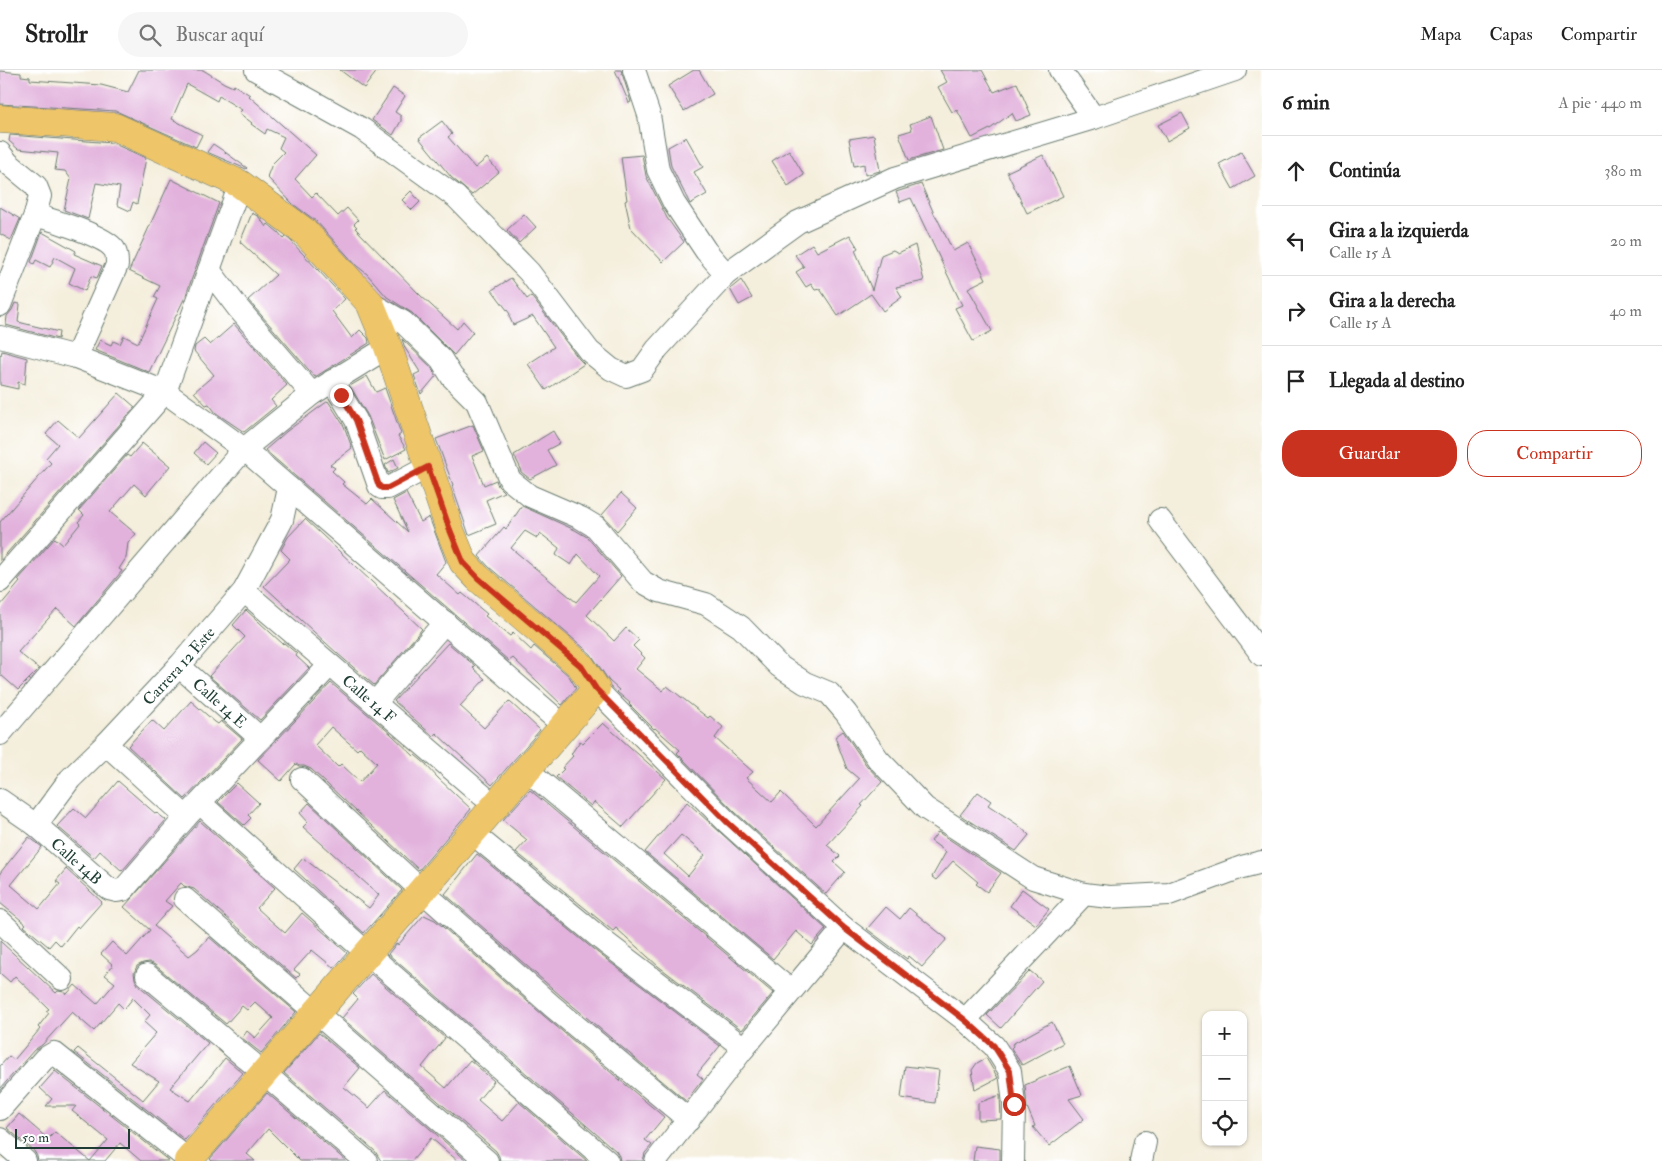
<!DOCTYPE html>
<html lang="es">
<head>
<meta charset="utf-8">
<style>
  :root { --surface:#fff; --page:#f6f6f6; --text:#222; --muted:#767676; --line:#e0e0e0; --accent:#c8321e }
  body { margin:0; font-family:"IM FELL Double Pica",serif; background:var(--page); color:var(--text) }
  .controls { position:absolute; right:15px; bottom:15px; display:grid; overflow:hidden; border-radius:10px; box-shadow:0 1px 4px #0004 }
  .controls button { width:45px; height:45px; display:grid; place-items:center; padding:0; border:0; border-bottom:1px solid var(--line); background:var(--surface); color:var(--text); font:25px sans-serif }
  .scale { position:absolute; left:15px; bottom:12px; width:115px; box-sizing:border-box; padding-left:5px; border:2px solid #1f3d34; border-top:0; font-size:14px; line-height:18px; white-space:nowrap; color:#1f3d34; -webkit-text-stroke:4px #fff; paint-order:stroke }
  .stop { position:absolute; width:15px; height:15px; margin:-11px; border:4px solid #c8321e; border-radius:50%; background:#fff }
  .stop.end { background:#c8321e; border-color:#fff; box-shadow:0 1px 5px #0008 }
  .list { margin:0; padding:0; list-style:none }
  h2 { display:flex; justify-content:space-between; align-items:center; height:65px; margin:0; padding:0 20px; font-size:21px }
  h2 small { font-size:16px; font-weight:400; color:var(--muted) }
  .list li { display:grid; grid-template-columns:32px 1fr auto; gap:15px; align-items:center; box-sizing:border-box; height:70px; padding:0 20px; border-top:1px solid var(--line) }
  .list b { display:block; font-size:19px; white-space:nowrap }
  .list p { margin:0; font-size:16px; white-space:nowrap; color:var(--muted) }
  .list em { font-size:16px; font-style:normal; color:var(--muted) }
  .actions { display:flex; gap:10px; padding:15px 20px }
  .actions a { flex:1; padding:11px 0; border:1px solid var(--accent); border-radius:20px; text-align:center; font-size:18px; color:var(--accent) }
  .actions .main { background:var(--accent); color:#fff }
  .icon { flex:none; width:28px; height:28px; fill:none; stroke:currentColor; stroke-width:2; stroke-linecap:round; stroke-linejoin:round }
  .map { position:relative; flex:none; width:1262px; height:1091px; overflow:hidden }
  header { display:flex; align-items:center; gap:30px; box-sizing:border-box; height:70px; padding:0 25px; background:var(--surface); border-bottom:1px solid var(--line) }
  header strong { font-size:24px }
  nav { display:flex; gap:28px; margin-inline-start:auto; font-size:18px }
  .search { width:350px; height:45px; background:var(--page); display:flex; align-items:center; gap:12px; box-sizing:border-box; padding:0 18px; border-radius:28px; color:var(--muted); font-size:19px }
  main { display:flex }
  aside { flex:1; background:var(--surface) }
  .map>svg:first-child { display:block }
</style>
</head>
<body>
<header>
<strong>Strollr</strong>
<div class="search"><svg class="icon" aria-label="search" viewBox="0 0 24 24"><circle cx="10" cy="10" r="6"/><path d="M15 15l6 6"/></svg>Buscar aquí</div>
<nav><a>Mapa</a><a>Capas</a><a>Compartir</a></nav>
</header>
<main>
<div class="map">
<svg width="1262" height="1091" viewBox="0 0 1262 1091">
  <rect width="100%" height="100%" fill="#fff"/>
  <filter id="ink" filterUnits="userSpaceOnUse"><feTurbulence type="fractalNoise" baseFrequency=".02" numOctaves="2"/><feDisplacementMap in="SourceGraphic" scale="10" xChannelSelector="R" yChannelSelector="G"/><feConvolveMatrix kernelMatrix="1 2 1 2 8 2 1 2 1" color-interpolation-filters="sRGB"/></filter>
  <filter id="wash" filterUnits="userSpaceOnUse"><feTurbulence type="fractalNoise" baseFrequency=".0096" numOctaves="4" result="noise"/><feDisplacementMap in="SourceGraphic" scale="20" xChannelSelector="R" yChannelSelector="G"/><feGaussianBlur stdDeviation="1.12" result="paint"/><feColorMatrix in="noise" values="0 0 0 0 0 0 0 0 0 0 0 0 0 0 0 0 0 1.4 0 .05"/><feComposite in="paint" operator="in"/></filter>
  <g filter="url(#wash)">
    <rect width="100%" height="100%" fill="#f4eedc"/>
    <g id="blocks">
      <path fill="#e2b2dd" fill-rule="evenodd" d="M139 0H203L224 13 233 17 234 15 250 25 249 26 316 85 295 109 312 127 316 123 338 146 347 138 358 150 354 154 357 157 355 158 420 225 457 259 463 251 473 262 454 285 412 243 387 227 367 204 357 196 316 151 293 134 267 107 272 94 284 82 279 78 284 67 267 59 265 64 251 54 252 53 239 43 242 40 219 26 217 31 187 14 172 49 202 65 196 77 116 41 0 34V1L21 3V6L30 7V10L101 15 128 22Z
        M340 0H378L364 18Z
        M615 0H621L631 32 629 33Z
        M694 0H699L713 24 684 41 668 16Z
        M940 0H982L994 22 1017 13 1031 45 1016 51 1012 43 990 59 972 68 957 40 952 42 938 17 947 12Z
        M393 18 405 26 395 42 401 46V51L393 65 372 50Z
        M1182 43 1190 58 1167 71 1158 55Z
        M931 46 943 80 909 90 899 64 912 60 910 54Z
        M442 51 452 64 448 67 475 98 487 88 499 102 472 125 451 107 419 68Z
        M10 65 112 73 146 88 137 134 133 132 130 141 117 135 120 117 96 113 88 149 64 140 71 109 65 101 55 100 58 83 18 79 9 71Z
        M874 65 880 101 865 105 864 94 854 96 849 69Z
        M686 67 703 97 694 102 707 124 690 134 671 96 668 77Z
        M213 74 222 80 247 98 246 99 207 82Z
        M789 80 804 105 788 116 772 91Z
        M1241 82 1255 106 1233 119 1219 94Z
        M642 85 646 106 667 148 684 172 663 192 631 158 625 131 627 130 621 87Z
        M1043 85 1063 126 1027 143 1007 102Z
        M171 109 219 133 186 225 149 302 95 280 100 270 111 275 113 271 120 274 124 266 138 273 158 229 154 227 160 216 129 201Z
        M921 114 935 146H936L953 181 968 173 986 209 968 218 992 261 973 271 955 238 962 235 911 128 900 132 896 122Z
        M411 121 420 132 412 140 402 130Z
        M0 137 20 149 11 170 0 164Z
        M252 143 259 147 266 157 268 154 278 162 284 169 286 167 290 170 345 229 332 241 352 268 360 260 368 268 369 273 315 307 248 230 276 205 240 172Z
        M524 144 536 157 519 173 507 160Z
        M42 162 76 181 74 184 102 196 97 208 91 206 85 221 69 213 75 198 55 187 50 197 36 190 34 194 31 192Z
        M850 165 858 178 855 180 872 220 881 185 893 180 898 183 915 175 924 211 896 217 902 227 883 241 871 224 838 246 820 219 815 220 811 214 806 217 796 202 804 197 795 185 812 174 817 182Z
        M511 208 527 229 531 226 579 289 584 294 546 320 528 294 554 277 533 246 513 255 509 246 510 244 492 220Z
        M741 210 752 228 739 235 730 219Z
        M15 233 20 234 18 252 59 262 58 269 6 255 7 246 12 240Z
        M234 254 287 315 271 330 276 336 244 362 216 343 209 334 206 335 194 322 214 305 194 281 195 276 204 269 210 275Z
        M402 269 431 297 436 306 421 324 414 305 420 302 405 278Z
        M2 281 27 288 25 314 18 312V319L0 315V284L1 285Z
        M367 306 376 322 385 318 401 364 398 366 406 379 385 390 368 346 350 316Z
        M119 323 135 337 0 491V452L51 393 46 388 58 374 46 364 58 350 79 368Z
        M328 331 344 356 352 378 330 395 335 398 332 401 344 412 342 414 367 434 372 429 408 462 393 430 406 423 421 452 429 447 446 492 436 504 460 525 462 523 487 544 485 546 510 566 513 563 531 580 534 576 569 606 576 618 562 635 513 588 509 591 265 380 287 361Z
        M473 355 484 381 472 386 484 415 496 410 498 416 504 422 486 430 496 454 469 465 452 416 453 415 436 369Z
        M553 361 560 373 547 380 556 395 530 409 521 402 520 399H521L514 385Z
        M203 372 216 383 206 394 194 383Z
        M142 373 170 396 146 425 134 414 110 442 136 464 128 473 126 488 119 499 122 501 76 556 57 539 18 582 39 599 18 620 0 604V536L20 512 18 510 55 468 63 475 80 454 78 452 84 445 79 440 127 385 130 387Z
        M394 389 398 398 388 403 385 395Z
        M621 423 637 438 617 461 602 445Z
        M522 436 575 460 587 467 621 506 587 545 614 571 626 558 639 570 633 576 645 588 636 599 663 621 667 616 708 648 710 646 723 657 715 668 753 702 746 708 772 732 781 722 816 756 859 709 847 699 835 667 843 661 867 696 882 712 861 735 863 736 827 775 840 786 834 792 845 802 826 824 735 742 677 683 680 680 655 658 654 659 629 634 630 633 617 622 619 620 609 611 591 584 489 497 479 486 504 457 506 459ZM525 461 537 468 540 463 559 478 556 485 571 495 578 484 599 506 576 532 511 478Z
        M305 449 422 559 374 615 338 584 264 516 290 489 281 480 288 467Z
        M246 540 283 574 284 573 296 583 297 584 296 586 309 598 260 650 209 606 245 567 233 555Z
        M448 573 475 596 473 598 485 609 460 636 484 658 509 631 540 660 492 715 436 663 433 666 394 631Z
        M331 613 391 664 414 686 415 685 427 695V696L438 708 471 739 419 800 311 699 304 696H299L296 694 281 711 258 690ZM331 657 357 680 360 677 377 693 360 712 341 694 338 697 315 675Z
        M191 631 215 652 218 654 221 651 242 669 185 729 128 676 152 650 164 661Z
        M603 653 666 709 623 757 594 732 591 736 556 707 564 699 562 698 573 686 571 684 580 671 583 673Z
        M118 711 156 744 157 743 166 750 122 801 100 781 94 788 57 756 74 738 86 748Z
        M237 713 259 733 248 745 251 748 244 755 218 732Z
        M530 720 773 923 742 960 658 896 616 858 613 861 516 782 527 770 503 750Z
        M978 722 991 731 988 735 1018 755 1029 765 1016 781 960 745Z
        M687 732 826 859 812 875 796 861 773 889 645 782ZM681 765 705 785 688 806 664 784Z
        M309 733 402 820 364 863 294 799 303 788 369 838 379 825 303 757 308 752 300 743Z
        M200 751 275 818 257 838 269 849 285 863 302 843 347 883 334 898 312 880 294 900 300 904 296 908 194 819 184 816 181 813 165 831 172 836 154 856 189 886 197 880 209 867 296 942 261 983 242 968 247 961 255 968 273 948 255 932 247 940 242 936 226 954 155 895 149 892 143 893 137 896 134 903 135 909 138 915 208 973 170 1018 190 1031 225 988 243 1003 185 1070 74 982 78 978 143 1030 159 1011 130 993 156 963 144 952 150 945 133 928 124 939 118 933 94 961 72 942 42 975 34 980 0 1019V996L9 986 14 990 40 959 38 957 49 943 46 941 49 939 15 906 10 912 0 903V871L56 923 58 921 64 922 67 924 75 915 97 934 115 913 105 905 113 895 101 884 112 872 127 886 150 860 124 837Z
        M938 762 1001 803 987 822 976 814 978 812 953 791 936 810 932 807 946 782 931 771Z
        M29 767 42 777 11 815 39 839 60 814 56 811 66 799 102 832 79 858 77 856 61 876 55 870 49 877 24 856 26 854 0 833V803Z
        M477 784 598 883 720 976 697 1004 703 1009 686 1031 561 926 445 824Z
        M1022 819 1049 839 1036 855 1010 836Z
        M886 837 900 849 909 838 947 869 922 897 909 886 907 889 867 859Z
        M424 845 435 850 544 946 664 1047 645 1070 652 1075 645 1083 643 1091H620L619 1086 616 1081 388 884 397 873 398 875Z
        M1030 901 1042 911 1001 958 987 945Z
        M371 904 445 968 422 997 446 1018 470 990 494 1011 478 1030 502 1051 519 1032 587 1091H500L499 1086 496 1081 342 948 358 929 353 924Z
        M1052 952 1063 973 1022 995 1011 978 1013 976 1012 974Z
        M319 963 360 998 344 1017 369 1038 385 1020 467 1091H458L431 1068 412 1091H381L375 1081 284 1003Z
        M986 988 998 1008 975 1020 972 1000 977 993Z
        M905 996 939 1000 935 1033 901 1028Z
        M1070 996 1082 1025 1069 1029 1084 1049 1049 1076 1033 1057 1035 1056 1027 1037 1025 1015Z
        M55 1001 169 1091H141L120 1073 105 1091H90L108 1070 72 1041 76 1036H46L52 1029 40 1018Z
        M267 1023 346 1091H300L268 1059 247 1084 255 1091H212L210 1089Z
        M1000 1025 1001 1049 978 1050V1033Z
        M19 1044 48 1069 55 1062 90 1091H38L37 1086 34 1081 7 1058Z
        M975 1076 1000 1079V1091H973Z"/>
    </g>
  </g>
  <g filter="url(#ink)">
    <use href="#blocks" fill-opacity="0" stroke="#6a7b6f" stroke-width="1"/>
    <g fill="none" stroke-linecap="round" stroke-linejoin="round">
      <g stroke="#6a7b6f" stroke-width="24">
        <g id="minor">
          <path d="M256 0 362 59 456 127 529 202 589 281 611 299 626 306 642 300 657 279 726 204 798 152 895 108 1094 48 1235 0"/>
          <path d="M634 0 649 45 658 100 674 133 706 181 726 204"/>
          <path d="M1060 0 1094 48"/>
          <path d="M0 83 8 93 36 116 40 126 35 145C53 150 105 166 114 179 117 183 117 190 117 195L76 287"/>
          <path d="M209 200 238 238 312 324"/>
          <path d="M370 233 403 252 441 289 452 307 477 332 510 410 530 426 581 448 596 457 643 512 659 521 706 534 741 557 779 596 805 613 829 623 846 643 878 689 925 738 1033 808 1084 824 1109 827 1169 824 1242 797 1262 792"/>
          <path d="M0 235 35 145"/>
          <path d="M0 267 76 287 165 322 244 379 564 656"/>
          <path d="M332 311 356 350 379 416 382 418H388L428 397"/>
          <path d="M1160 450 1262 585"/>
          <path d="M0 511 165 322 240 114"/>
          <path id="s1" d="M244 521 495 736"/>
          <path id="s2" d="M179 596 260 668"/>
          <path d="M596 619 726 751 844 858 965 950 994 976 1010 1001 1014 1034 1013 1091"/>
          <path d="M375 633 445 552"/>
          <path d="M0 664 244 379 312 324 388 277"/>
          <path d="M106 674 186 747"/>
          <path d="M527 700 791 921"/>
          <path d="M302 709 422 821 552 936 689 1050"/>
          <path id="s3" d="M0 730 36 755 109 819 117 821 123 820 186 747 330 595"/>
          <path d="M200 733 367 883 607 1091"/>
          <path id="s4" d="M36 755 70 709 106 674 179 596 244 521 282 450 289 418"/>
          <path d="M472 763 606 873 744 978"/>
          <path d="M185 829 487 1091"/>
          <path d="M0 851 62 909"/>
          <path d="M147 905 264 1003 366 1091"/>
          <path d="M965 950 1084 824"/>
          <path d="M0 1039 44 989 54 983 190 1091"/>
          <path d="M0 1069 25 1091"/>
          <path d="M656 1091 744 978 844 858"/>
          <path d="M1141 1091 1145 1072"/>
        </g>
      </g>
      <g stroke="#6a7b6f" stroke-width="29">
        <path id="major" d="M0 49 115 57 240 114 305 162 370 233 388 277 450 460 463 492 478 508 581 596 596 619 188 1091"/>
      </g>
      <use href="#minor" stroke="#fff" stroke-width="22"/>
      <use href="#major" stroke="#eec569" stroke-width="28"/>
    </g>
  </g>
  <g fill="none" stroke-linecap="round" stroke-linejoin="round" filter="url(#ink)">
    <path stroke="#c8321e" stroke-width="6" d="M341 325 356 350 379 416 382 418H388L428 397 450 460 463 492 478 508 581 596 596 619 726 751 844 858 965 950 994 976 1010 1001 1014 1034"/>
  </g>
  <g text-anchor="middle" stroke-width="4.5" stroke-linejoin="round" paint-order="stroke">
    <g font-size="16" fill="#1f3d34" stroke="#fff">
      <text dy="6" stroke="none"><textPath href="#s4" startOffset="214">Carrera 12 Este</textPath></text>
      <text dy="6" stroke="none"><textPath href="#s1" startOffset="165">Calle 14 F</textPath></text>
      <text dy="6" stroke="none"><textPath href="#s2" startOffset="55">Calle 14 E</textPath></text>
      <text dy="6" stroke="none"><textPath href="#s3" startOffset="98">Calle 14B</textPath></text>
    </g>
  </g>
</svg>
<div class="controls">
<button>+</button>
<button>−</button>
<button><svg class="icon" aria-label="locate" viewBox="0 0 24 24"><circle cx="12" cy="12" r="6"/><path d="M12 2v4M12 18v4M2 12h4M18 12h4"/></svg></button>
</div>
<div class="scale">50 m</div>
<div class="stop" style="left:1014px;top:1034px"></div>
<div class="stop end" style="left:341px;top:325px"></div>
</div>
<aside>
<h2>6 min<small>A pie · 440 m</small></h2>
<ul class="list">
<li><svg class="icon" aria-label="ahead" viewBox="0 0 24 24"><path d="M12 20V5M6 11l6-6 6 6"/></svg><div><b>Continúa</b></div><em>380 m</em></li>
<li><svg class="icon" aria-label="left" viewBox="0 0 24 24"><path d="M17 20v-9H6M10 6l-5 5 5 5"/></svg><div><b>Gira a la izquierda</b><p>Calle 15 A</p></div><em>20 m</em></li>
<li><svg class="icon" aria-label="right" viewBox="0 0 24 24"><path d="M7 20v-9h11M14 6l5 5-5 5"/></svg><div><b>Gira a la derecha</b><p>Calle 15 A</p></div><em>40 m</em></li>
<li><svg class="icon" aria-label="arrive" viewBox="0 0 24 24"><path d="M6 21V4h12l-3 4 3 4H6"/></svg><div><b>Llegada al destino</b></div></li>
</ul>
<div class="actions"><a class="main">Guardar</a><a>Compartir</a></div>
</aside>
</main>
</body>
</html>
